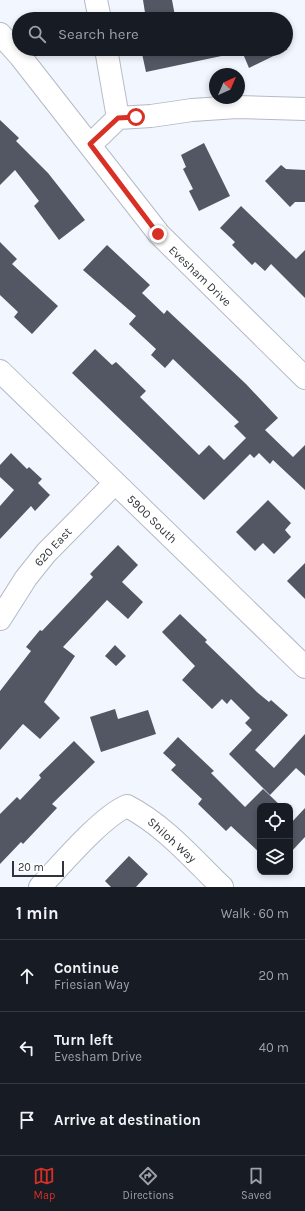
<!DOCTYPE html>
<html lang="en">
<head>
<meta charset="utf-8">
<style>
  :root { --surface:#171b24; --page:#242831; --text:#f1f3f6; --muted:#9ea1a6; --line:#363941; --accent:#d93025 }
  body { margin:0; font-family:Karla,sans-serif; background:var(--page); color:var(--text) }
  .controls { position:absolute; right:12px; bottom:12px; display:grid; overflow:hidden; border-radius:8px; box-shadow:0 2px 6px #0003 }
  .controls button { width:36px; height:36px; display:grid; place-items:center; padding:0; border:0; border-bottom:1px solid var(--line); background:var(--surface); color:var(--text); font:20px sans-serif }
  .compass { position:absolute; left:209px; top:68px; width:36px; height:36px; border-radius:50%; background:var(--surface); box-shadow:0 2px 6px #0003; rotate:44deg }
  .scale { position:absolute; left:12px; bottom:10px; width:52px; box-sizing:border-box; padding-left:4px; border:2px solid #313439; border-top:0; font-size:11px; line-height:14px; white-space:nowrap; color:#313439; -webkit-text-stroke:3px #fff; paint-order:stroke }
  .stop { position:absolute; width:12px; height:12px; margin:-9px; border:3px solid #d93025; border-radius:50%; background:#fff }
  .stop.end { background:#d93025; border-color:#fff; box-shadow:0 1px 4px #0008 }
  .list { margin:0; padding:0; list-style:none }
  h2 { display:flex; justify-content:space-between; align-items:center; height:52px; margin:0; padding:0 16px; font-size:17px }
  h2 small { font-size:13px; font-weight:400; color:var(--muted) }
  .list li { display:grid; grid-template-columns:26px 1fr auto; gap:12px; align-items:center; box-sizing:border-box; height:72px; padding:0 16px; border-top:1px solid var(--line) }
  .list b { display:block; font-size:15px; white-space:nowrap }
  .list p { margin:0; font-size:13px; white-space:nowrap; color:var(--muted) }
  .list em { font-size:13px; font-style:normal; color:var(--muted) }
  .icon { flex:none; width:22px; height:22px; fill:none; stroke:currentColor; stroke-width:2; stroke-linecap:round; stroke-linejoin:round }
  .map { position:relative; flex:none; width:305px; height:887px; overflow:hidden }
  .search { position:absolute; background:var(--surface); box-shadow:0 2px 6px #0003; left:12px; right:12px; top:12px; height:44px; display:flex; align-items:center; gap:10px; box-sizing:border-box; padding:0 14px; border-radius:22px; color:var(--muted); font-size:15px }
  .sheet { height:268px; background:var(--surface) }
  nav { display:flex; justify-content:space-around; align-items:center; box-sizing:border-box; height:56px; border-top:1px solid var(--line); background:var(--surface); font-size:11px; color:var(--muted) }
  nav a { display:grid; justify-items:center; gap:2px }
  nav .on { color:var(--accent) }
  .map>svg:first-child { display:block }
</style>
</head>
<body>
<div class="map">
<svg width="305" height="887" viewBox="0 0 305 887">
  <rect width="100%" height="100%" fill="#f2f6fe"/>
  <path fill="#525763" d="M143 0H172L175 16 146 19Z
    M141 49H226V55L146 72Z
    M241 49H288L249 68Z
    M0 120 19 138 16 141 48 173 85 220 59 240 34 206 39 201 15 170 0 185Z
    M204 143 230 196 199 211 189 191 193 189 183 169 186 167 181 155Z
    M281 165 286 169 305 170V202H295L290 207 265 181Z
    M241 206 296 259 305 250V298L271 264 265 271 255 262 252 265 232 245 235 242 220 228Z
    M0 242 17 259 12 264 58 306 32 334 14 317 18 312 0 295Z
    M107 245 150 285 142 293 164 314 167 310 246 384 278 418 265 430 293 457 305 445V490L273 460 270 464 259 453 254 458 250 454 204 500 72 373 95 349 112 365 116 362 146 391 140 397 199 455 209 445 224 460 246 438 234 426 239 422 173 359 165 368 151 355 156 349 129 324 136 316 83 270Z
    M11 453 27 469 29 467 42 479 38 483 50 495 35 511 31 506 0 539V506L14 490 0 477V465Z
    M268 500 291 523 285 530 291 537 274 554 263 543 255 551 236 532Z
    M118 545 138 565 122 582 143 602 128 619 107 600 63 647 75 656 44 702 60 718 40 739 23 724 0 750V691L31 651 26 647 40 630 42 631 93 577 90 574Z
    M305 563V599L287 581Z
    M180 614 207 640 205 642 258 693 269 702 271 700 288 715 255 750 274 768 305 734V776L296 768 270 795 229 754 252 730 245 723 250 718 231 699 227 704 222 699 212 709 182 680 195 666 162 632Z
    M115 645 126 656 116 666 105 656Z
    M115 709 118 719 148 710 156 734 101 752 90 717Z
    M178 737 214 771 211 773 245 807 263 789 281 806H260V853L231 826 226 831 198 804 202 799 171 770 176 765 163 753Z
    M74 741 95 762 52 804 57 808 23 844 21 842 0 864V814L17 797 20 800 41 778 39 775Z
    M305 808V837L290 853V824Z
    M129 856 148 874 136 887H111L105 881Z"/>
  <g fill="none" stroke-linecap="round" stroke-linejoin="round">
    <g stroke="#b4bac8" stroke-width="24">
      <path id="minor" d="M96 0 100 19
        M0 34 20 56 159 234 305 378
        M118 118 151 116 192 110 237 107 305 109
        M90 145 118 118 106 49
        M0 619 26 578 46 553 115 483
        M40 887C61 865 101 817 127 806 164 825 192 858 222 887"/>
    </g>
    <g stroke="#b4bac8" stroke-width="24">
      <path id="major" d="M0 371 305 667"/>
    </g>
    <use href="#minor" stroke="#fff" stroke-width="22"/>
    <use href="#major" stroke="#fff" stroke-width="22"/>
  </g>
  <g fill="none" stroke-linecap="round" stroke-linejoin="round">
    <path stroke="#d93025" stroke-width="5" d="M136 117 118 118 90 144 158 234"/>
  </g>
  <g text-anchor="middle" stroke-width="4" stroke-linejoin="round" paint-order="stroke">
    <g font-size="12" fill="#313439" stroke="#fff">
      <text transform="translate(200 276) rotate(44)" y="4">Evesham Drive</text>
      <text transform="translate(152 519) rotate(44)" y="4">5900 South</text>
      <text transform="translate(53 547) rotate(-47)" y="4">620 East</text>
      <text transform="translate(172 840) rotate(42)" y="4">Shiloh Way</text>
    </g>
  </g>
</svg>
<div class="controls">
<button><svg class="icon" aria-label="locate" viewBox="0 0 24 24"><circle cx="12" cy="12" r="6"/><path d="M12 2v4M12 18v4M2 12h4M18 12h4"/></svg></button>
<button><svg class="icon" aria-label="layers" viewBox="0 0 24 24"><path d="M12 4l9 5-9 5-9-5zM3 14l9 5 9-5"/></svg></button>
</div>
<svg class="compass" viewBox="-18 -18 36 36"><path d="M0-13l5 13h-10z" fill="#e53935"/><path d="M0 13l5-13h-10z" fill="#9ea1a6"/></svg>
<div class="scale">20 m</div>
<div class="stop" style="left:136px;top:117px"></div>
<div class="stop end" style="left:158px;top:234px"></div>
<div class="search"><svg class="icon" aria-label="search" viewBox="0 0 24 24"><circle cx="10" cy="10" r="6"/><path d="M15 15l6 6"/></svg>Search here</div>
</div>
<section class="sheet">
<h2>1 min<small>Walk · 60 m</small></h2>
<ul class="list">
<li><svg class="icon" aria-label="ahead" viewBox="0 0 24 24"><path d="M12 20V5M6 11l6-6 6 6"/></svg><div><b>Continue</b><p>Friesian Way</p></div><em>20 m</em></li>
<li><svg class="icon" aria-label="left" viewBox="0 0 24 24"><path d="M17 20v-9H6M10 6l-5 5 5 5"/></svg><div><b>Turn left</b><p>Evesham Drive</p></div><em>40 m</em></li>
<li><svg class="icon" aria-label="arrive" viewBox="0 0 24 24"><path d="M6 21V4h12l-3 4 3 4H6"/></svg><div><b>Arrive at destination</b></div></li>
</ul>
</section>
<nav>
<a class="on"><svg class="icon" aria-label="map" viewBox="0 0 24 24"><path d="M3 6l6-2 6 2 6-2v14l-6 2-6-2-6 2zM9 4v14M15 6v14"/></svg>Map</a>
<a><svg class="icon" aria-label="directions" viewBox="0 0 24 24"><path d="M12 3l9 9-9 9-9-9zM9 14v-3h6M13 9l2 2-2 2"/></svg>Directions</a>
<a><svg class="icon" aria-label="saved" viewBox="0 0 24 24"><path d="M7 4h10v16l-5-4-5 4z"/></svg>Saved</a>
</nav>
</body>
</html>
